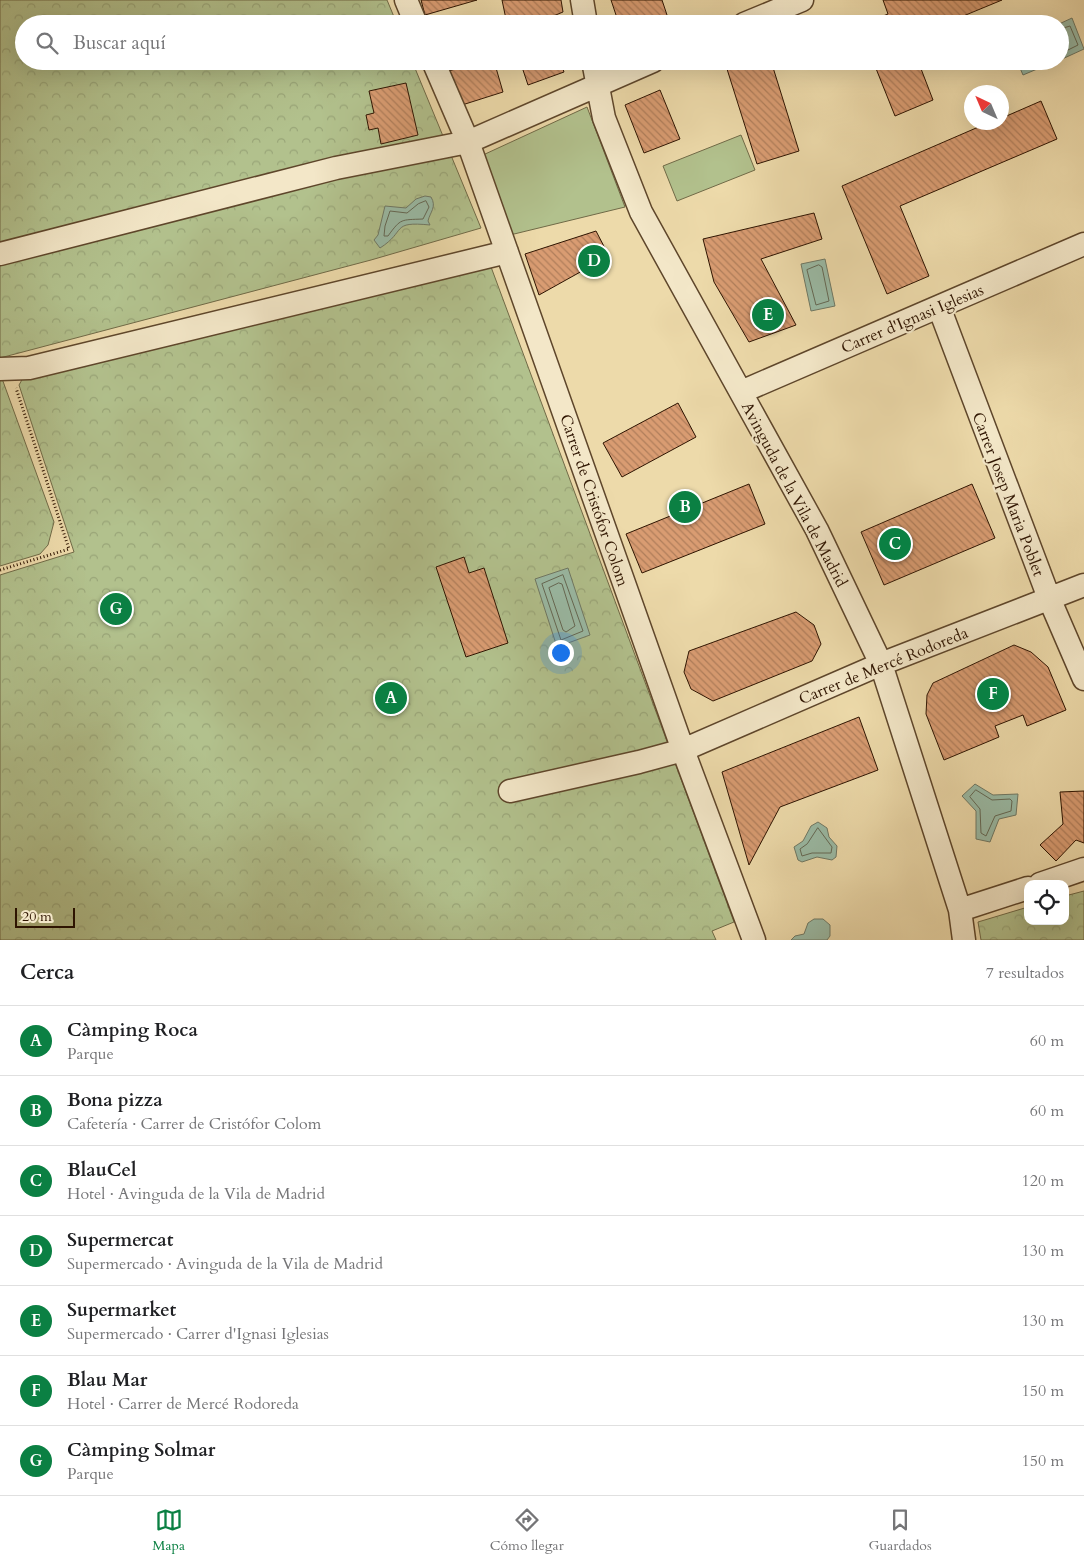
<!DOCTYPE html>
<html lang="es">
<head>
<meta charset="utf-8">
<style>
  :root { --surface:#fff; --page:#f6f6f6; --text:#202124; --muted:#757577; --line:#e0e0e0; --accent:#0b8043 }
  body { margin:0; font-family:Cardo,serif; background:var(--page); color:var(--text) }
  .controls { position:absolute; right:15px; bottom:15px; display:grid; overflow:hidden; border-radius:10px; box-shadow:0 5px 20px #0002 }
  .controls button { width:45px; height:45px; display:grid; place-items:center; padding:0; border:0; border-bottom:1px solid var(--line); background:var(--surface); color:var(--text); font:25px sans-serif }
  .compass { position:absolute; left:964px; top:85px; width:45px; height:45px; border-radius:50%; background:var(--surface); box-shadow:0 5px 20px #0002; rotate:316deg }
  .scale { position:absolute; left:15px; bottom:12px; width:60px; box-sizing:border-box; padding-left:5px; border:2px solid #2e1401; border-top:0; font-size:14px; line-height:18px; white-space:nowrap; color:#2e1401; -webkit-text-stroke:4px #f3e7c8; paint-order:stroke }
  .you { position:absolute; left:560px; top:652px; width:18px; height:18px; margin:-12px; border:4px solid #fff; border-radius:50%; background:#1a73e8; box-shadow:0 0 0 8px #1a73e833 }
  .badge { display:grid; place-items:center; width:32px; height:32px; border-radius:50%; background:var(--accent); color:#fff; font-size:16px; font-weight:700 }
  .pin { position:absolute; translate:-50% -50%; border:2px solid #fff; box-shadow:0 1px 5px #0006 }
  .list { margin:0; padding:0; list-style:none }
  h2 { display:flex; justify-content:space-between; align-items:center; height:65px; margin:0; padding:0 20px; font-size:21px }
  h2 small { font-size:16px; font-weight:400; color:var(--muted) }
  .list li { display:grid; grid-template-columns:32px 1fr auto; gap:15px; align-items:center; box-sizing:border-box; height:70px; padding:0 20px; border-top:1px solid var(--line) }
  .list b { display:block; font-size:19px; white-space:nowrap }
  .list p { margin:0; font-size:16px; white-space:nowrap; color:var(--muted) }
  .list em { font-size:16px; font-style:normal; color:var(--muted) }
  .icon { flex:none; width:28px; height:28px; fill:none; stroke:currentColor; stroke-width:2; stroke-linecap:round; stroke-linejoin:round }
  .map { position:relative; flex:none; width:1084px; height:940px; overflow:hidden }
  .search { position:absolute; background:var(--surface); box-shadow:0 5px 20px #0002; left:15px; right:15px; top:15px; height:55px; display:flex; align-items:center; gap:12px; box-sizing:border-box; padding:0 18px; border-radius:28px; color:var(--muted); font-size:19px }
  .sheet { height:555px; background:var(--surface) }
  nav { display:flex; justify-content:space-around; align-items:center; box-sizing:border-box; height:70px; border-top:1px solid var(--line); background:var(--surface); font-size:14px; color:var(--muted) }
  nav a { display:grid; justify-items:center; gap:2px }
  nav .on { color:var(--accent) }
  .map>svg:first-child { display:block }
</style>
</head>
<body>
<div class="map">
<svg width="1084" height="940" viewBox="0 0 1084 940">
  <defs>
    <pattern id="park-crowns" width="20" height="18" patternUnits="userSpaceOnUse" patternTransform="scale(1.25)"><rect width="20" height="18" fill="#b2c18d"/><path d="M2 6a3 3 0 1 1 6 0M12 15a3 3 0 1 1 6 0" fill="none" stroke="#99a578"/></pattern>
    <pattern id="building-back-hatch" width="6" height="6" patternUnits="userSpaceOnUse" patternTransform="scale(1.25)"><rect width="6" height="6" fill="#d99c72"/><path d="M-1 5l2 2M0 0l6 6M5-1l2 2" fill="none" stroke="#b07e5b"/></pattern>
  </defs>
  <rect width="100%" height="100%" fill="#eddaaa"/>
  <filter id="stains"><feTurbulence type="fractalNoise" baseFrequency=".004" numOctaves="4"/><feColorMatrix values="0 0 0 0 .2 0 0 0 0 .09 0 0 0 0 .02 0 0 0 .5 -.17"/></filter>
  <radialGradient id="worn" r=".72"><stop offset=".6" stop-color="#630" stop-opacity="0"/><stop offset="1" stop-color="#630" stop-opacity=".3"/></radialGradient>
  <path fill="#b2c18d" stroke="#706a47" d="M587 107 625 207 510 235 483 155Z
    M741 135 755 170 677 201 663 166Z"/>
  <path fill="url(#park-crowns)" stroke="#706a47" d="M0 0H387L397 24H24V61H412L481 228 371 260 0 358Z
    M484 248 734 922 712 931 716 940H0V575L74 552 19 385 32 362Z
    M0 373 54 522 48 545 40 554 0 566Z
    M1084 891V940H981L978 922 1028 907V921H1065V896Z"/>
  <path fill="#9abba6" stroke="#6f7864" d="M1072 18 1084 49 1060 60 1059 24Z
    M1017 61H1056L1023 75Z
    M425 196 431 197C437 207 430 212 428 221L430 225C390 221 407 231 380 248L374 240 378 235 385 206 406 208 416 199Z
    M825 259 835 306 811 311 801 264Z
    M568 568 590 635 557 647 535 579Z
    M975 784 993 795 1018 794 1016 815 999 819 990 842 976 839V811L962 796Z
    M818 822 827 828 829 837 837 846 836 857 832 860 817 857 802 862 798 860 794 847 803 841 811 826Z
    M814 919H823L830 925V936L827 940H791L795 936 804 934 808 923Z"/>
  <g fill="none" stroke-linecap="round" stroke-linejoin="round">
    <path stroke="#646854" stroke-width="1" d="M1060 29 1070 26 1078 45 1060 54
      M426 201 429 207 423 219C401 220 401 218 388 236H384L385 226 390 211 407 213 418 204Z
      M819 265 822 267 829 301 816 305 807 270Z
      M563 575 583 631 561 640 542 584Z
      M559 583 562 584 575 626 566 632 563 630 549 588Z
      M976 790 992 800 1010 799 1012 801 1011 811 995 816 986 836 981 833 980 809 970 797Z
      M818 828 832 847 831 853H812L802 856 800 849 807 844Z"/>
  </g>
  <path fill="url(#building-back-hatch)" stroke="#2e1401" d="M421 0H477L425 15Z
    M502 0H561L563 12 534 24H507Z
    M611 0H662L670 24H619Z
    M883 0H1002L944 24H863L888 14Z
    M478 61H494L503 92 462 105 449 71Z
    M520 61H560L564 72 528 85Z
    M752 61H771L799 151 757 164 727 69Z
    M873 61H918L933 100 895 116Z
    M406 83 418 135 381 144 378 128 369 130 366 115 374 113 369 91Z
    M660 90 680 139 644 153 625 105Z
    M1041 101 1057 139 900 206 929 276 887 294 842 186 990 122H1002V118Z
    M814 213 822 239 761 259 796 325 749 342 714 282 703 239Z
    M596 231 609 256 539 295 525 254Z
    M678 403 696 437 622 477 603 443Z
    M749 484 765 524 642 573 626 534Z
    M972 484 995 538 884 585 861 532Z
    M464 557 469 573 484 568 508 643 466 657 436 567Z
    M796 612 814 625 821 644 812 661 713 701 691 689 684 672 689 651Z
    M1014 645 1031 652 1048 667 1066 710 1027 726 1023 715 995 726 999 737 944 760 926 714 927 695 933 683Z
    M859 717 878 770 780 807 749 865 722 772Z
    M1084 791V843L1076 840 1056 861 1040 845 1063 824 1060 792Z"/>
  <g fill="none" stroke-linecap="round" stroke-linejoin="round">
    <g stroke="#5e462b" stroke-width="25">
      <path id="minor" d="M406 0 416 24
        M582 0 586 24
        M744 24 802 0
        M433 61 468 142 683 750 754 940
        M593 61 604 118 641 212 817 530 881 664 960 910 964 940
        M0 254 336 168 468 142 653 61
        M939 307 1049 598 1084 679
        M0 369 29 368 507 252
        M741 392 1084 244
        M510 791 639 762 683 750 881 664 1084 585
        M1040 884 1084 869
        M960 910 1028 888"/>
    </g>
    <path stroke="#2e1401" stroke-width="3" stroke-dasharray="1 2.5" stroke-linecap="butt" d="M0 570 69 549 16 388"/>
    <use href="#minor" stroke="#f3e7c8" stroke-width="22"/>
  </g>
  <g text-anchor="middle" stroke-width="4.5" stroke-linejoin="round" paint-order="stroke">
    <g font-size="16" fill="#2e1401" stroke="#f3e7c8">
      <text transform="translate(912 318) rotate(-23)" y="6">Carrer d'Ignasi Iglesias</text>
      <text transform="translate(795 494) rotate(62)" y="6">Avinguda de la Vila de Madrid</text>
      <text transform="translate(1009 494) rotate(69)" y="6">Carrer Josep Maria Poblet</text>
      <text transform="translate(595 500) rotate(71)" y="6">Carrer de Cristófor Colom</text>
      <text transform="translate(883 665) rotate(-22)" y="6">Carrer de Mercé Rodoreda</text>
    </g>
  </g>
  <rect width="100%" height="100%" filter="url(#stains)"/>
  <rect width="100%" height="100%" fill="url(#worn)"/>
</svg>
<div class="controls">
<button><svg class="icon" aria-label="locate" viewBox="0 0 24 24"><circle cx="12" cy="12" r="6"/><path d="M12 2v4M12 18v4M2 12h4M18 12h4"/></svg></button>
</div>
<svg class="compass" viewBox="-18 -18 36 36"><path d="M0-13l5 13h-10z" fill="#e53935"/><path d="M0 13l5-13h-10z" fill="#757577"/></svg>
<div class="scale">20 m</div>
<div class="you"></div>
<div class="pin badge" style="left:391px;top:698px">A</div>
<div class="pin badge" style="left:685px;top:507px">B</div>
<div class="pin badge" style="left:895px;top:544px">C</div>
<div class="pin badge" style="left:594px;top:261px">D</div>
<div class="pin badge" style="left:768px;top:315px">E</div>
<div class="pin badge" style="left:993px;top:694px">F</div>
<div class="pin badge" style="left:116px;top:609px">G</div>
<div class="search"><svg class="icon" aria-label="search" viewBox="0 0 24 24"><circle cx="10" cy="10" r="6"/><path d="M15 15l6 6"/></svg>Buscar aquí</div>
</div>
<section class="sheet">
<h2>Cerca<small>7 resultados</small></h2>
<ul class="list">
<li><span class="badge">A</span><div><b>Càmping Roca</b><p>Parque</p></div><em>60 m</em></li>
<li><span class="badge">B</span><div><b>Bona pizza</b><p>Cafetería · Carrer de Cristófor Colom</p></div><em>60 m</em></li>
<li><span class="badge">C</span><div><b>BlauCel</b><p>Hotel · Avinguda de la Vila de Madrid</p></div><em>120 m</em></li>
<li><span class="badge">D</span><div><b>Supermercat</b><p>Supermercado · Avinguda de la Vila de Madrid</p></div><em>130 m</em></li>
<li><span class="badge">E</span><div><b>Supermarket</b><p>Supermercado · Carrer d'Ignasi Iglesias</p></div><em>130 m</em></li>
<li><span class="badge">F</span><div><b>Blau Mar</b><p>Hotel · Carrer de Mercé Rodoreda</p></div><em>150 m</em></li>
<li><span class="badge">G</span><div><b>Càmping Solmar</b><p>Parque</p></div><em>150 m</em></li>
</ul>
</section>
<nav>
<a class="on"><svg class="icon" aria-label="map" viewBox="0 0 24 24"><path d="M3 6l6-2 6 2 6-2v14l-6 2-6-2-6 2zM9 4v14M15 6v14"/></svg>Mapa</a>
<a><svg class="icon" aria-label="directions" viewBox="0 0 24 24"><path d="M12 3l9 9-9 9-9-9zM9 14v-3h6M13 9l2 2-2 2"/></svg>Cómo llegar</a>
<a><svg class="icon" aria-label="saved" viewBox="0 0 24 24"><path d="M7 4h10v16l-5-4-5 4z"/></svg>Guardados</a>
</nav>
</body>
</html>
